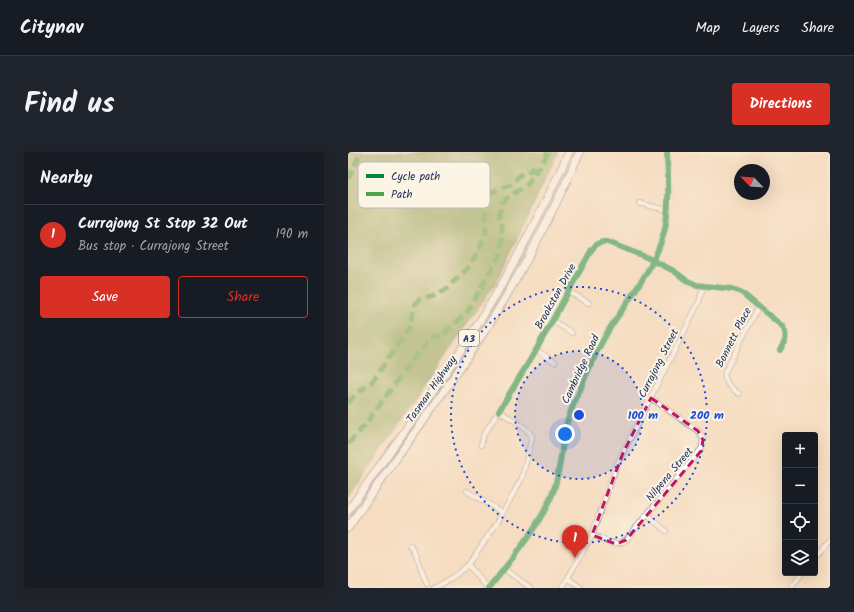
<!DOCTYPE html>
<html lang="en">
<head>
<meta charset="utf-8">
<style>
  :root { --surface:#171b24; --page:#20242c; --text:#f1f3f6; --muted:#9ea1a6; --line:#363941; --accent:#d93025 }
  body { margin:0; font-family:Kalam,sans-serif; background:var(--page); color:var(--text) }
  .controls { position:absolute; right:12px; bottom:12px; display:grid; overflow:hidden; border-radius:4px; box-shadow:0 4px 16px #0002 }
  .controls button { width:36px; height:36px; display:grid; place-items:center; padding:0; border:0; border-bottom:1px solid var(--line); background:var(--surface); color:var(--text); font:20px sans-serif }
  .compass { position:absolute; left:386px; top:12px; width:36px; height:36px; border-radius:50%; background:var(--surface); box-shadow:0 4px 16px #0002; rotate:295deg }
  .you { position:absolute; left:217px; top:282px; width:14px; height:14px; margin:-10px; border:3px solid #fff; border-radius:50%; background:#1a73e8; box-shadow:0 0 0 6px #1a73e833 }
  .badge { display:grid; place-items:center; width:26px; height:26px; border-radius:50%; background:var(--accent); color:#fff; font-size:13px; font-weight:700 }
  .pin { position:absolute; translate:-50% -33px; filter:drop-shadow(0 1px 2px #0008) }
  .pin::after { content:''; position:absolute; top:21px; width:14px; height:12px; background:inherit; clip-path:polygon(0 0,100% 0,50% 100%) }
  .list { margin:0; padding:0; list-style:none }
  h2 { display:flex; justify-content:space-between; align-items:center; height:52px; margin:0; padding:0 16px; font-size:17px }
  h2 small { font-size:13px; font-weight:400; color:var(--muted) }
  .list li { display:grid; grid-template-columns:26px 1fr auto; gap:12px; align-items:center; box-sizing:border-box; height:60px; padding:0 16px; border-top:1px solid var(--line) }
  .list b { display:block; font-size:15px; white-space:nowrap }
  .list p { margin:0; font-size:13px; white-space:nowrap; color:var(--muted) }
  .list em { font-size:13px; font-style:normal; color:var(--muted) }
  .actions { display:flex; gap:8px; padding:12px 16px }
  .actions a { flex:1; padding:9px 0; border:1px solid var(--accent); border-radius:4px; text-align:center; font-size:14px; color:var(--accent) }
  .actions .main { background:var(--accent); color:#fff }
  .icon { flex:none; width:22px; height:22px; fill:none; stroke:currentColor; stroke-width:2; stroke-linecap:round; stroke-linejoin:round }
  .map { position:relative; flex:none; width:482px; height:436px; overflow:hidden; border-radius:4px }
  header { display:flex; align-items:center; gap:24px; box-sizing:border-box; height:56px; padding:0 20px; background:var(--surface); border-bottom:1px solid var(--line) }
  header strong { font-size:19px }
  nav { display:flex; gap:22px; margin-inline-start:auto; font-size:14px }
  .intro { display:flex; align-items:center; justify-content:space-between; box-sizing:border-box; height:96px; padding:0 24px }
  h1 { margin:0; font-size:28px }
  .button { padding:10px 18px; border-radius:4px; background:var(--accent); color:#fff; font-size:14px; font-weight:700 }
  main { display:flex; gap:24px; padding:0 24px }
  aside { flex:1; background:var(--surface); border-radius:4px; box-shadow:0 4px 16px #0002 }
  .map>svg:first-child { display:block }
</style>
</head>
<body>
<header>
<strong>Citynav</strong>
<nav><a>Map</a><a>Layers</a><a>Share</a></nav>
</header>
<div class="intro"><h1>Find us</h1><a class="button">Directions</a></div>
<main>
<aside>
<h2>Nearby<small></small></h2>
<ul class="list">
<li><span class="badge">1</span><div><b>Currajong St Stop 32 Out</b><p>Bus stop · Currajong Street</p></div><em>190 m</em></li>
</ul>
<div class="actions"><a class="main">Save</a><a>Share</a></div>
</aside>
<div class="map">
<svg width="482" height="436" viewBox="0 0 482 436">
  <rect width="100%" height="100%" fill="#fcf5e5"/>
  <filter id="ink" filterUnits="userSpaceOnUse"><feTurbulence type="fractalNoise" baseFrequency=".025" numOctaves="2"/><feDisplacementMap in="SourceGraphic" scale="8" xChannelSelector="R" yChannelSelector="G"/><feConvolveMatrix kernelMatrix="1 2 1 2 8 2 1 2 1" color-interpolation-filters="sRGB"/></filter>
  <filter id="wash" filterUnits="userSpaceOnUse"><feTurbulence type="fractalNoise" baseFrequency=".012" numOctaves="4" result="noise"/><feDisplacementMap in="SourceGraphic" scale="16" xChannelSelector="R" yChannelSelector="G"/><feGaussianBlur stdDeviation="0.9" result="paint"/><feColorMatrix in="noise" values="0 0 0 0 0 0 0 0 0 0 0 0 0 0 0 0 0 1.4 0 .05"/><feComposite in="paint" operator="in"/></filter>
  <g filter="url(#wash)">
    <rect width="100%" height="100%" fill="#f5ddc1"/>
    <path fill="#85a75c" stroke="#506b5d" d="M0 0H210L150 127 0 347Z"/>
  </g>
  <g filter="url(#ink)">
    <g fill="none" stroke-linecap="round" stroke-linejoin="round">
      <g stroke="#888690" stroke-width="6">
        <path id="minor" d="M291 51 319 58
          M221 140 241 151
          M205 169 224 181
          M188 198 207 210
          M391 242C384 236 375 231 377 220L411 154
          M151 259 188 198 244 97C248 92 252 89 259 90L298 105 326 119 338 128 349 133 384 137 393 140 435 175C440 184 437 190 432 198
          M119 339 155 361
          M299 363 318 379
          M244 383C255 388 267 396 278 388L354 296 355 285 350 279 303 246
          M62 393C72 403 72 420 79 432
          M467 406 482 388
          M120 413 140 436
          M156 417 183 436
          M220 426 233 436
          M86 436 101 428 120 413 149 371 174 326 184 285C181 275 159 265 151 259L136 282 133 293
          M214 436 220 426 244 383 269 312 351 150 355 135
          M443 436 454 421"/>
      </g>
      <g stroke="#888690" stroke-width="8">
        <path id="major" d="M141 436C163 408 190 376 204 343 212 322 213 300 217 278 220 262 228 248 234 233 242 214 251 194 262 176 283 143 308 115 317 76 322 51 320 25 319 0"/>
      </g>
      <g stroke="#888690" stroke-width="9">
        <path id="highway" d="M0 359C44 295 92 233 133 167 167 113 195 57 221 0
          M0 376C47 306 98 240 143 169 177 115 206 58 232 0"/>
      </g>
      <use href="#minor" stroke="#fff" stroke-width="4.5"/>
      <use href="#major" stroke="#fff" stroke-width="6"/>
      <use href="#highway" stroke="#fff" stroke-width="7"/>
      <path stroke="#4fa44a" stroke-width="5" stroke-dasharray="10 5" stroke-linecap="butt" d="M0 27 13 0
        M0 251 9 241 24 230 53 188 60 178 67 152 71 148 86 144 97 138 120 116 131 99 138 80 137 47 138 42 141 39 143 40 162 33 172 23 184 18 189 11
        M0 292 16 274 71 199 87 184 94 185 102 176 118 162 152 103 154 97V75L151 63 154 51 161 44 178 34 194 12 200 0"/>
      <g stroke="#fcf5e5" stroke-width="8">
        <path id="cycleway" d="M151 259 188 198 244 97C248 92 252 89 259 90L298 105 326 119 338 128 349 133 384 137 393 140 435 175C440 184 437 190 432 198
          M141 436C163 408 190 376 204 343 212 322 213 300 217 278 220 262 228 248 234 233 242 214 251 194 262 176 283 143 308 115 317 76 322 51 320 25 319 0"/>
      </g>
      <use href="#cycleway" stroke="#00873e" stroke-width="6"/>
    </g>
  </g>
  <path d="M0 0H482V436H0ZM303 246 350 279 355 288 353 299 278 388 268 392 244 383 275 301Z" fill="#f5ddc1" fill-opacity=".55" fill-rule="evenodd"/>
  <path fill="none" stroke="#c2185b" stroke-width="3" stroke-dasharray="8 5" stroke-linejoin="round" d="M303 246 350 279 355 288 353 299 278 388 268 392 244 383 275 301Z"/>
  <circle cx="231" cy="263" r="64" fill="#1d4ed8" fill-opacity=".12"/>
  <g fill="none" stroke="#1d4ed8" stroke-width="2" stroke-dasharray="2 4">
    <circle cx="231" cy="263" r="64"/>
    <circle cx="231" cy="263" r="128"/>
  </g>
  <g text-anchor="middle" stroke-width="4" stroke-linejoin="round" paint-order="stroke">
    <rect fill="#fcf5e5" stroke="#5e6a86" stroke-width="1" x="111" y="178" width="20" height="16" rx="3"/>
    <g font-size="10" font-weight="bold" fill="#1b2f5e">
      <text x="121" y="190">A3</text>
    </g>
    <g font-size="11" fill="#1b2f5e" stroke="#fcf5e5">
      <text transform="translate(207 144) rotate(-61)" y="4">Brookston Drive</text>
      <text transform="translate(385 185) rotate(-63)" y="4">Bonnett Place</text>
      <text transform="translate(310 211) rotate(-63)" y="4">Currajong Street</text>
      <text transform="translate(232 217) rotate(-65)" y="4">Cambridge Road</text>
      <text transform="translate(83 237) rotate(-55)" y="4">Tasman Highway</text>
      <text transform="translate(321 322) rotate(-50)" y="4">Nilpena Street</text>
    </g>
  </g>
  <rect x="10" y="10" width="132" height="46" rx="6" fill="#fcf5e5" stroke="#b8babc" stroke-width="1"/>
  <rect x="18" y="22" width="18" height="4" fill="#00873e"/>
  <rect x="18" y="40" width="18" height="4" fill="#4fa44a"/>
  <g font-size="11" fill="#1b2f5e">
    <text x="43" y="28">Cycle path</text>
    <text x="43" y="46">Path</text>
  </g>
  <circle cx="231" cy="263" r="6" fill="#1d4ed8" stroke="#fcf5e5" stroke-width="2"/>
  <g font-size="12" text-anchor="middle" font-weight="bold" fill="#1d4ed8" stroke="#fcf5e5" stroke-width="4" stroke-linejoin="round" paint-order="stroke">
    <text x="295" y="267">100 m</text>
    <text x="359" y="267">200 m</text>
  </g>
</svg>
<div class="controls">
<button>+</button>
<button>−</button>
<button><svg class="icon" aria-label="locate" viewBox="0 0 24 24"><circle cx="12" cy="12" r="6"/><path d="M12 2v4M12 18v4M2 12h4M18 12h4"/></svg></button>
<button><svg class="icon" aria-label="layers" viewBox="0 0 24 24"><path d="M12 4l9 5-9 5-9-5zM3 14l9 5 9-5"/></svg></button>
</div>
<svg class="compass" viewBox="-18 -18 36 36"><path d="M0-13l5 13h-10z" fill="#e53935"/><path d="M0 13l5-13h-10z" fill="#9ea1a6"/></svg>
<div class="you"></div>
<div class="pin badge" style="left:227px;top:406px">1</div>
</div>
</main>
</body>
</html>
